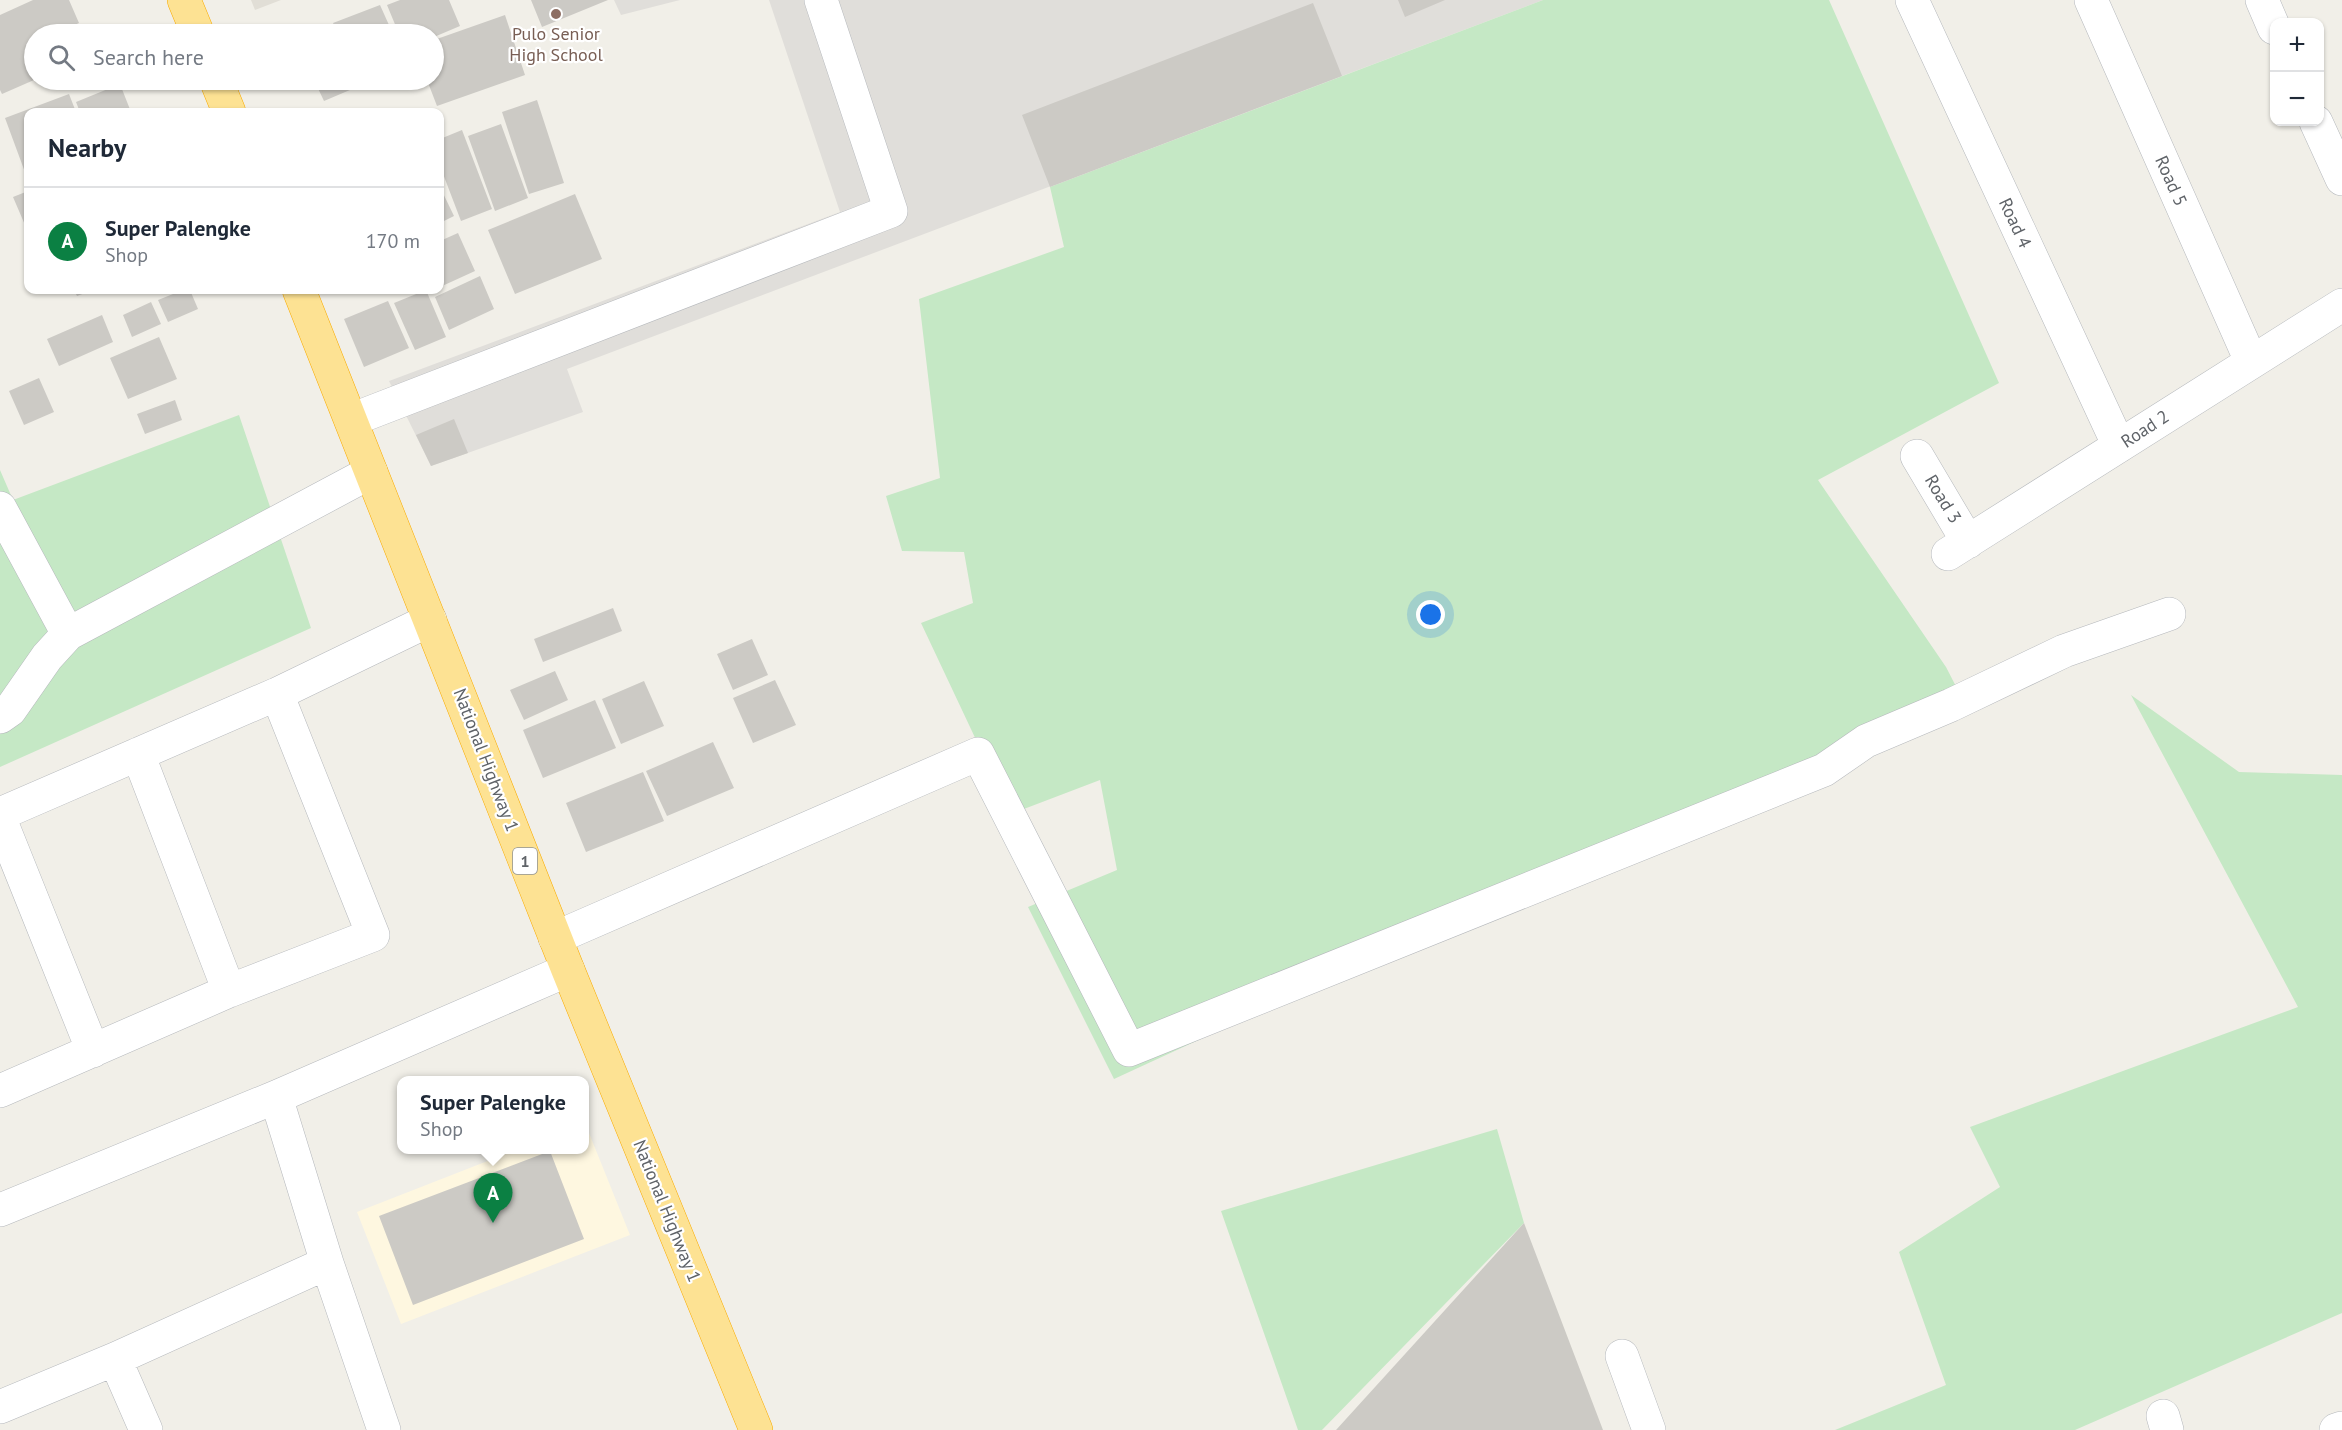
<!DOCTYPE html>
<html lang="en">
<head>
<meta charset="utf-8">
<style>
  :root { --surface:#fff; --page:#f2f2f3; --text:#1f2937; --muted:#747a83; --line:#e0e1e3; --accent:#0b8043 }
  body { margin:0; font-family:"PT Sans",sans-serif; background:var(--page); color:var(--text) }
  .controls { position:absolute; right:18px; top:18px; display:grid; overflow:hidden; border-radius:12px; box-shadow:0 2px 4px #0004 }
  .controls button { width:54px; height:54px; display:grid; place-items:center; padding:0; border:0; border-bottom:2px solid var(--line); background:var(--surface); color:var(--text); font:30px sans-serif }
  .you { position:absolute; left:1431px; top:615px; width:21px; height:21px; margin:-15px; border:4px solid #fff; border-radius:50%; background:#1a73e8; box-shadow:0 0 0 9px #1a73e833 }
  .badge { display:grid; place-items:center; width:39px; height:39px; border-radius:50%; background:var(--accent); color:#fff; font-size:20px; font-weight:700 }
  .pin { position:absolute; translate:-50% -50px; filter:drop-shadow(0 2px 3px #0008) }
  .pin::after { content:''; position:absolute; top:32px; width:21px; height:18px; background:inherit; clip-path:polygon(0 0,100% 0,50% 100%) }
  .popup { position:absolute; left:397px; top:1076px; width:192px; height:78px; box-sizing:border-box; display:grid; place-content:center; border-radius:12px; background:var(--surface); filter:drop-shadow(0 2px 4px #0005); font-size:20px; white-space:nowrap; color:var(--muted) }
  .popup b { font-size:22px; color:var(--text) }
  .popup::after { content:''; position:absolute; left:50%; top:100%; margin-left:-12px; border:12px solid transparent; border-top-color:var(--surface) }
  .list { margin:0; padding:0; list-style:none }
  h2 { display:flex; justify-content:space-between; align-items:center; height:78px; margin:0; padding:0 24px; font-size:26px }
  h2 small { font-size:20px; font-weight:400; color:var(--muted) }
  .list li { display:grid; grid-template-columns:39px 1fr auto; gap:18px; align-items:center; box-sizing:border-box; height:108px; padding:0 24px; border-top:2px solid var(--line) }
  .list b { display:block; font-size:22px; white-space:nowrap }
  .list p { margin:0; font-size:20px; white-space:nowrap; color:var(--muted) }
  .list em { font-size:20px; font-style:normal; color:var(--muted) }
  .icon { flex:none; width:33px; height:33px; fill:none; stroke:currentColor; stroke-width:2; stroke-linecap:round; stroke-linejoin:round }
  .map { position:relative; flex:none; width:2342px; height:1430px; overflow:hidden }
  .search { position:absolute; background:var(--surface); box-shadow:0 2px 4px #0004; left:24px; top:24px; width:420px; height:66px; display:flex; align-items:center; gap:15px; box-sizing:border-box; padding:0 21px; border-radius:33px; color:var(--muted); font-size:22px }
  .panel { position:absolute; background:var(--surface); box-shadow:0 2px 4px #0004; left:24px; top:108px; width:420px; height:186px; border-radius:12px }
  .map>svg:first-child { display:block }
</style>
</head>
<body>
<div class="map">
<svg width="2342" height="1430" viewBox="0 0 2342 1430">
  <rect width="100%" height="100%" fill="#f1efe8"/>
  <path fill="#fef7e0" d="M585 1123 630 1235 401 1324 357 1212 516 1150H584Z"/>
  <path fill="#e0deda" d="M614 0H680L621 15Z
    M769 0H1543L567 369 583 412 431 466 389 381 840 212Z"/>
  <path fill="#e1ded6" d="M251 0H281L255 10Z"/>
  <path fill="#c5e8c5" d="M1543 0H1829L1999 383 1818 480 1946 667 1965 704 1231 1025 1114 1079 1028 907 1117 870 1100 780 1011 814 921 623 973 603 964 552 902 551 886 496 940 478 919 299 1064 247 1050 187Z
    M239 415 311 628 0 767V470L13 500Z
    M2131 695 2239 772 2342 775V1313L2075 1430H1835L1946 1385 1899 1252 2000 1187 1970 1127 2298 1007Z
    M1497 1129 1524 1223 1322 1430H1298L1221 1211Z"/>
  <path fill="#cccac5" d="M33 0H69L79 23 61 31 63 34H34V80L2 94 0 90V15Z
    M400 0H449L460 26 434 37V34H399L387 5Z
    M531 0H608L542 27Z
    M1398 0H1445L1405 17Z
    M1313 3 1342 76 1050 187 1022 115Z
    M380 5 393 34H338L333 23Z
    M505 15 525 75 437 106 427 80H434V40Z
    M331 26 334 34H312Z
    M314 80H353L357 87 324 101Z
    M120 84 131 112H80L76 102Z
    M69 94 76 112H28V175H26L5 118Z
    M537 100 564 183 529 194 502 112Z
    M501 124 528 198 495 211 468 136Z
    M462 130 492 209 461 221 440 166V139Z
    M440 187 454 216 440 223Z
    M28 191V224L25 225 13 197Z
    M575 194 602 259 515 294 488 230Z
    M458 233 475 271 440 287V241Z
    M480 276 494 309 449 330 435 297Z
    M74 290H93L77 296Z
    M183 290H190L198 309 168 322 158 300Z
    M426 290 446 337 415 350 394 303Z
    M388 301 409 348 364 367 344 319Z
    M151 302 161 324 132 337 123 315Z
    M102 315 113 342 59 366 47 339Z
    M159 337 177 379 128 399 110 358Z
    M39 378 54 412 24 425 9 391Z
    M175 400 182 420 145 434 137 414Z
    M454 419 468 453 431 466 416 435Z
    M613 608 622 631 543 662 534 639Z
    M752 639 768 675 733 690 717 654Z
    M555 671 568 700 524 720 510 690Z
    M775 680 796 725 753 743 733 698Z
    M644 681 664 726 621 744 602 699Z
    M595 700 616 748 543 778 523 730Z
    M713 742 734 788 667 816 646 771Z
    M643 772 664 821 586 852 566 803Z
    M550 1151 584 1239 413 1305 379 1216Z
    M1524 1223 1603 1430H1336Z"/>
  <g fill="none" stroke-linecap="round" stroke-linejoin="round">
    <g stroke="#b5b8bc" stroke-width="34">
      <path id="minor" d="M1912 0 2119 446
        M2091 0 2251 361
        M2262 0 2274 28
        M2316 122 2342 179
        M351 420 891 211 821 0
        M1917 456 1968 542
        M0 508 68 634 47 657 10 710 0 717
        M1948 554 2342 305
        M68 634 371 472
        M138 754 229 991
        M0 814 277 694 430 620
        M0 819 93 1051
        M555 938 978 754 1129 1050 1824 770 1866 741 1951 705 2064 651 2169 614
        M0 1091 229 991 373 935 277 694
        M276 1097 327 1263 384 1430
        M0 1210 276 1097 568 970
        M1622 1356 1649 1430
        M115 1359 146 1430
        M0 1407 115 1359 327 1263
        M2163 1416 2167 1430
        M2336 1430 2342 1428"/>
    </g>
    <g stroke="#f9ab00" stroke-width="34">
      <path id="highway" d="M184 0 198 34
        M216 80 229 112
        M299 290 568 970 756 1430"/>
    </g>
    <use href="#minor" stroke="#fff" stroke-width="33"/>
    <use href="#highway" stroke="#fde293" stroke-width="33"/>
  </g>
  <circle fill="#8d6e63" stroke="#fff" stroke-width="2" cx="556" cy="14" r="6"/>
  <g text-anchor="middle" stroke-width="4.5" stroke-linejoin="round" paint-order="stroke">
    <rect fill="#fff" stroke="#8f9295" stroke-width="1.5" x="513" y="848" width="24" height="26" rx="4.5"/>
    <g font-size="16" font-weight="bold" fill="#5f6368">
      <text x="525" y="867">1</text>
    </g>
    <g font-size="18" fill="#785e54" stroke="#fff">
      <text x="556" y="40">Pulo Senior<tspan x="556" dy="21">High School</tspan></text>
    </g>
    <g font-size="18" fill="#5f6368" stroke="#fff">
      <text transform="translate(2171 181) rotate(66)" y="6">Road 5</text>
      <text transform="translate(2015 223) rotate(65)" y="6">Road 4</text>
      <text transform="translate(2145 429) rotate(-33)" y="6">Road 2</text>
      <text transform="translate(1943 499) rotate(59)" y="6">Road 3</text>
      <text transform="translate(486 760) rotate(69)" y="6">National Highway 1</text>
      <text transform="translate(667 1211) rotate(68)" y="6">National Highway 1</text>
    </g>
  </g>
</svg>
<div class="controls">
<button>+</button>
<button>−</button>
</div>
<div class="you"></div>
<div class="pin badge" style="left:493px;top:1223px">A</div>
<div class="popup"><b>Super Palengke</b>Shop</div>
<div class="search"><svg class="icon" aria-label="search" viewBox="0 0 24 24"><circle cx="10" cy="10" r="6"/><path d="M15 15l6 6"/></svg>Search here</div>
<section class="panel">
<h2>Nearby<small></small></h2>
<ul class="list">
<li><span class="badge">A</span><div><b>Super Palengke</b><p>Shop</p></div><em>170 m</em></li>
</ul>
</section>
</div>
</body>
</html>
